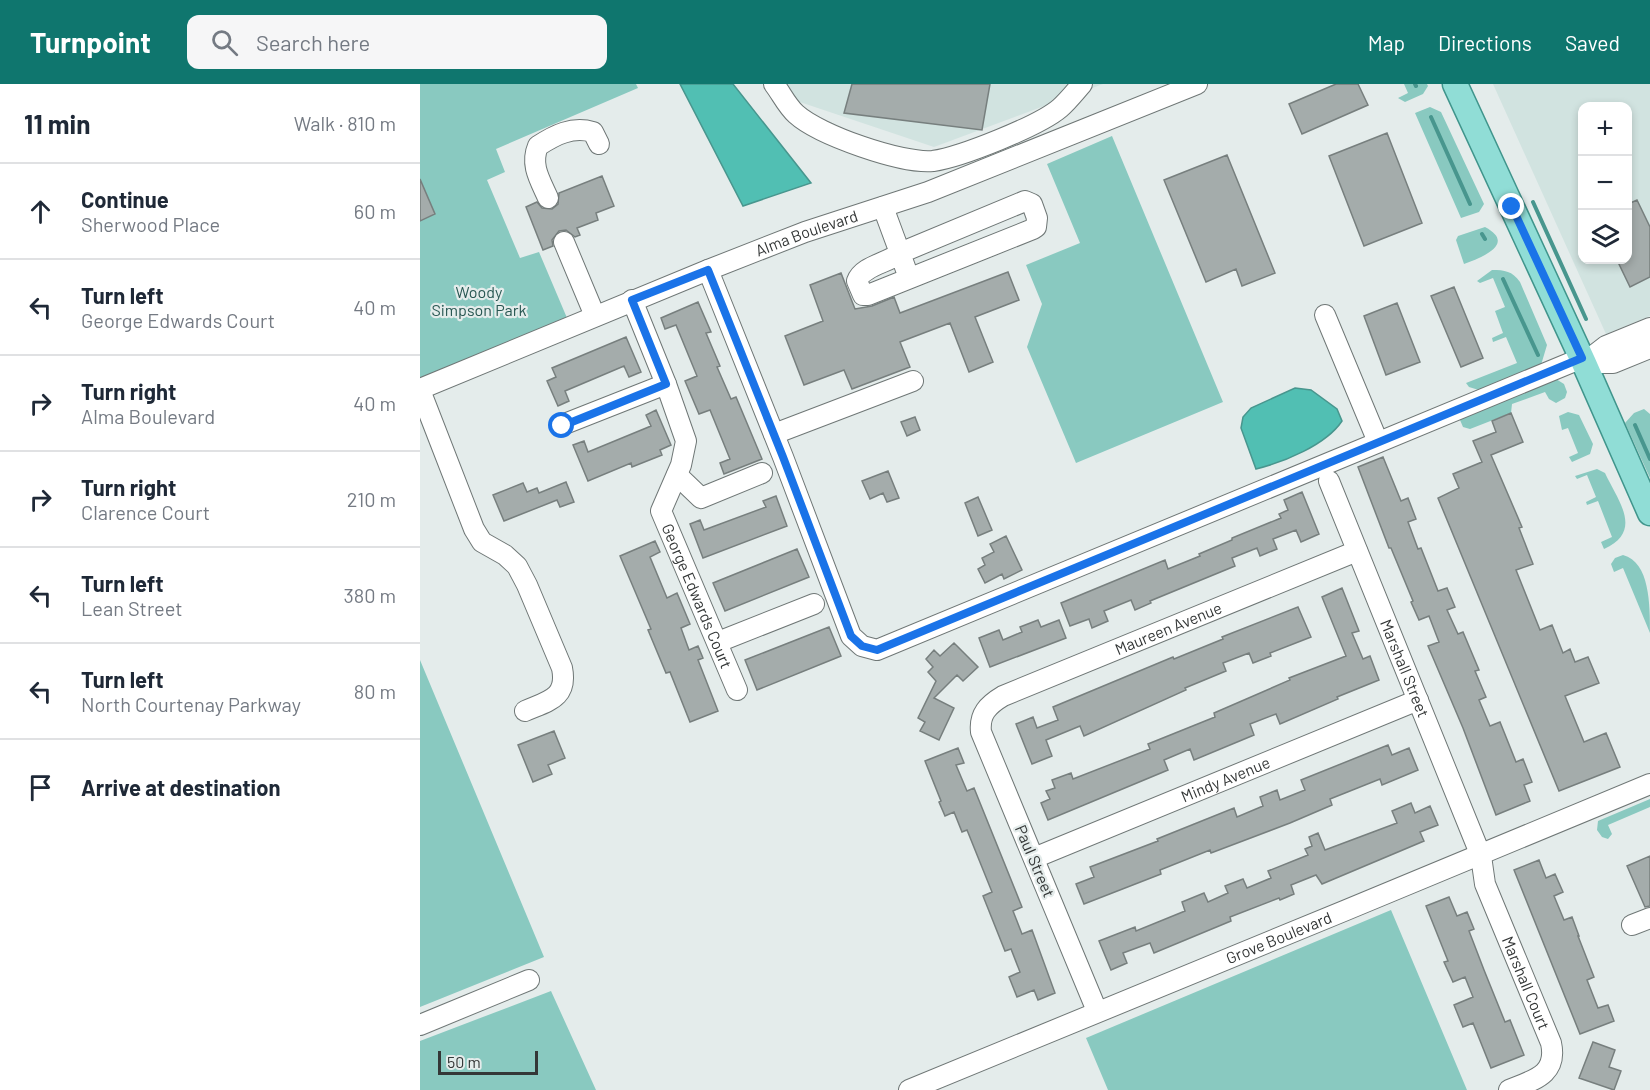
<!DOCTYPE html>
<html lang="en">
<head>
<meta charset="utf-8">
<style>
  :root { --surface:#fff; --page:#f6f6f7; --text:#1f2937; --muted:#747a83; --line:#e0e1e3; --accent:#0f766e }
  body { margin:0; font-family:Barlow,sans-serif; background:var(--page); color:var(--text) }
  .controls { position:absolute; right:18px; top:18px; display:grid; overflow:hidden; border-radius:12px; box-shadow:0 3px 9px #0003 }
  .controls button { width:54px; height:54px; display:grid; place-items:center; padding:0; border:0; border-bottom:2px solid var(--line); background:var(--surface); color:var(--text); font:30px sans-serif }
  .scale { position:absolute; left:18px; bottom:15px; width:100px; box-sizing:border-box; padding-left:6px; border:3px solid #343737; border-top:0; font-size:16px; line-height:21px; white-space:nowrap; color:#343737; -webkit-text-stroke:4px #e4eceb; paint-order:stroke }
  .stop { position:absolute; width:18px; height:18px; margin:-14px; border:4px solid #1a73e8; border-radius:50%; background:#fff }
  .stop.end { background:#1a73e8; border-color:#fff; box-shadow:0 2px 6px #0008 }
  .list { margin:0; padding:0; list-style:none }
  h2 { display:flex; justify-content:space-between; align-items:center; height:78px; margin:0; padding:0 24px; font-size:26px }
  h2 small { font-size:20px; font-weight:400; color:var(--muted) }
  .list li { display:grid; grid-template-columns:39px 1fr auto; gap:18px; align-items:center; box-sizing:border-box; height:96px; padding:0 24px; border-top:2px solid var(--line) }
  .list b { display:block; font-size:22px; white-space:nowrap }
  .list p { margin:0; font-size:20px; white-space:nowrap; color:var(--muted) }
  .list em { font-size:20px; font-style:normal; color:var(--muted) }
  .icon { flex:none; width:33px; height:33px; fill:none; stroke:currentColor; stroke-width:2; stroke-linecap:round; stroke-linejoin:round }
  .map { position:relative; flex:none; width:1230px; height:1006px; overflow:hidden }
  header { display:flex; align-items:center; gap:36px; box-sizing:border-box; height:84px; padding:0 30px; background:var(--accent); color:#fff }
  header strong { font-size:28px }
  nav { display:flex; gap:33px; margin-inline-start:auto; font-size:21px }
  .search { width:420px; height:54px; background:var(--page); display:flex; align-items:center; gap:15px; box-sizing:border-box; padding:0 21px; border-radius:12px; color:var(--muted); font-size:22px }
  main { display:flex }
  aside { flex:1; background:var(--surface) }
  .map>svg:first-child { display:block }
</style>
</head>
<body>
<header>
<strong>Turnpoint</strong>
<div class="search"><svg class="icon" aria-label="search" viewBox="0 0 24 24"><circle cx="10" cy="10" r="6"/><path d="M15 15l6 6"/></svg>Search here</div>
<nav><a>Map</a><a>Directions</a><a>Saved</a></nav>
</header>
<main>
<aside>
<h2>11 min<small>Walk · 810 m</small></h2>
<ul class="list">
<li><svg class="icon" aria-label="ahead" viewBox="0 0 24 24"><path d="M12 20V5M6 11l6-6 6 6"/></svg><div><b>Continue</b><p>Sherwood Place</p></div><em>60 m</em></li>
<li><svg class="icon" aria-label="left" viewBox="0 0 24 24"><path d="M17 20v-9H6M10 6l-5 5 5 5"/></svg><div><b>Turn left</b><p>George Edwards Court</p></div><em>40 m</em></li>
<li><svg class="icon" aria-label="right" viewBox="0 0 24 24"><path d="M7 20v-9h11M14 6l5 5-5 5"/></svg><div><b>Turn right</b><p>Alma Boulevard</p></div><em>40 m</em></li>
<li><svg class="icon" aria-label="right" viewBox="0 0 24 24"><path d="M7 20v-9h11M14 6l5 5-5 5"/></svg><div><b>Turn right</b><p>Clarence Court</p></div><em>210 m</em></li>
<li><svg class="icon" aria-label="left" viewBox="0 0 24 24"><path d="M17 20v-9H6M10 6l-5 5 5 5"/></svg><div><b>Turn left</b><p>Lean Street</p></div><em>380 m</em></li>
<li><svg class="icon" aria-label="left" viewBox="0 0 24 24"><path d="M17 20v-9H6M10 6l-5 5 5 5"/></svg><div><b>Turn left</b><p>North Courtenay Parkway</p></div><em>80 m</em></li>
<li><svg class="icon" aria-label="arrive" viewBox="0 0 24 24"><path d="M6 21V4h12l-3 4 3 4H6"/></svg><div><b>Arrive at destination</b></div></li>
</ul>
</aside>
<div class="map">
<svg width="1230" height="1006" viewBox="0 0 1230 1006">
  <rect width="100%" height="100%" fill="#e4eceb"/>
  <path fill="#d1e3e0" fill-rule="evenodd" d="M343 0H683L514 63 350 8Z
    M1073 0H1230V232L1186 250ZM1162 22H1208V176H1162Z"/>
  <path fill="#89c9c0" d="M0 0H216L218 4 76 65 85 88 67 96 100 174 119 168 150 241 0 305Z
    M984 0H1007L1008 2 1003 10 985 18 978 14 988 9Z
    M1010 23 1021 28 1064 120 1059 128 1041 134 995 29Z
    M692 52 803 318 656 379 607 263 622 220 606 181 660 159 627 80Z
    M1065 143C1097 160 1061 174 1044 180L1036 156 1038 152Z
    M1072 186C1085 186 1092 187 1100 198L1127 261 1121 281 1062 307 1049 303 1046 299 1097 279 1086 253 1073 258 1072 254 1083 249 1075 227 1085 223 1073 194 1060 199 1057 197Z
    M1136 295 1144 300 1147 308 1145 314 1136 319 1129 315 1125 308 1092 320 1091 329 1050 345 1043 343 1040 336 1045 330Z
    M1224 325 1230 330V394L1205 339 1214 329Z
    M1148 328 1159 331 1173 360 1170 370 1152 378 1149 373 1158 369 1148 344 1142 346 1139 332Z
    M1177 385 1185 389C1198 417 1224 447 1184 465L1181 458 1192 453 1178 417 1167 421 1166 418 1176 413 1167 391 1157 395 1155 392Z
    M1203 471C1230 478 1230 521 1230 549L1203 484 1194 488 1191 480 1195 474Z
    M0 576 124 873 0 923Z
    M1230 715V723L1188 741 1192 750 1188 755 1182 753 1177 746 1178 737Z
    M971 826 1047 1006H688L666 954Z
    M131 907 176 1006H0V957Z"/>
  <path fill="#51bfb3" stroke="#48968e" stroke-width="1.5" d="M260 0H313L391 99 323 122Z
    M875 304 891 306 917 325 922 337C906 361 864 378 836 385L821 344 823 333 831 324Z"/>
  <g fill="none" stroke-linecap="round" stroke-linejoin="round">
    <path stroke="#48968e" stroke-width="4" d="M995 0 996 2
      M1011 33 1050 120
      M1113 118 1166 235
      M1062 150 1065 155
      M1083 195 1118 271
      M1215 341 1230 375"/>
  </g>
  <path fill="#a4acab" stroke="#777f7e" stroke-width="1.5" d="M432 0H570L562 46 424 29Z
    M916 0H938L948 21 882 50 869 20Z
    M967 49 1002 139 944 162 909 72Z
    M807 71 855 189 822 202 816 185 786 198 744 96Z
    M182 92 194 122 176 129 178 136 157 144 160 151 155 153 146 146 139 147 132 156 133 162 123 166 106 123 117 118 122 124 132 125 138 120 139 109Z
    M0 95 15 130 0 137Z
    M1217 116 1230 143V193L1210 203 1197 176H1208V120Z
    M588 188 599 216 555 233 573 278 549 288 530 239 480 258 490 283 432 305 424 286 384 301 365 252 403 237 390 201 421 189 435 225 452 222 474 213 480 229Z
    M1034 203 1063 274 1041 283 1011 212Z
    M278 218 291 248 286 249 300 282 297 283 311 315 316 313 342 375 304 390 300 379 310 375 290 326 279 330 265 297 277 292 256 241 245 245 241 234Z
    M977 219 1000 278 966 291 944 232Z
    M206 253 221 288 209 293 204 282 145 307 149 317 138 322 127 297 136 293 132 284Z
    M236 326 251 361 240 366 242 371 212 383 211 379 168 397 153 361 164 357 168 368 231 342 226 331Z
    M1091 329 1103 358 1071 371 1102 443 1099 444 1113 480 1096 486 1120 546 1132 541 1143 569 1150 565 1155 578 1168 573 1179 599 1145 612 1164 658 1186 649 1200 683 1139 707 1018 414 1039 404 1033 390 1062 378 1053 357 1076 348 1072 337Z
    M495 333 500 346 487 352 481 338Z
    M963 373 981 417 988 414 996 435 988 438 998 465 1001 464 1018 507 1027 504 1035 523 1027 526 1038 550 1043 548 1059 586 1055 587 1066 613 1059 616 1070 642 1080 638 1096 678 1103 675 1112 698 1104 701 1110 717 1076 731 1043 644 1008 562 1019 558 1009 532 999 536 991 518 993 517 971 464H969L938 383Z
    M468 387 479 414 467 418 463 409 450 415 442 397Z
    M146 398 154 418 140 423 137 416 84 437 73 411 103 399 107 408 117 404 119 409Z
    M882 408 899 450 881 458 876 446 853 455 857 465 840 472 837 464 812 474 815 482 730 517 731 519 715 526 711 516 684 527 688 537 672 544 669 535 650 542 641 519 745 476 748 485 780 472 779 470 812 456V454L861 434 859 430 868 426 864 416Z
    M356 412 367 442 283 474 270 440 280 436 284 446 346 423 343 417Z
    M558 413 572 446 558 452 545 419Z
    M586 452 602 486 584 495 582 490 565 499 558 485 565 481 562 474 574 468 570 460Z
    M235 457 240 468 230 473 247 514 257 509 270 540 261 544 269 566 278 562 283 574 278 576 298 627 270 638 250 588 246 589 228 546 231 545 200 472Z
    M377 465 389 493 305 527 293 499Z
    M922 504 939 547 932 549 943 575 950 572 959 596 917 613 918 615 860 640 856 630 830 640 834 651 774 676 770 665 744 676 748 686 628 736 621 719 630 715 626 707 635 704 632 696 651 689 653 695 730 665 728 660 795 633 794 629 870 596 869 594 926 572 902 513Z
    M878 523 891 553 850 569 851 572 833 579 829 569 803 579 806 587 765 604 766 606 664 652 660 642 626 656 632 672 612 680 596 640 613 633 617 644 638 636 633 623 753 573 754 575 803 555 802 553Z
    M618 536 621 543 639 536 646 554 570 583 559 554 579 546 583 556 602 548 600 543Z
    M409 543 421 572 337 606 325 576Z
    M534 559 558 583 543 597 537 591 514 614 534 624 519 656 500 647 505 638 498 634 516 597 508 588 513 583 506 575 514 566 520 572Z
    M134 647 145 674 128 681 132 690 113 698 98 661Z
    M968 661 972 671 989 664 998 686 962 701 960 695 910 715 912 721 870 739 791 769 790 766 740 786 741 790 664 820 656 800 674 793 670 783 738 757 737 755 814 724 817 733 843 722 840 713 857 706 860 716 885 706 881 696Z
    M538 664 544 679 536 681 547 707 554 704 602 823 593 827 602 850 612 846 635 909 618 916 614 906 597 913 589 893 600 888 591 865 585 867 563 812 572 808 547 746 542 748 534 728 525 732 519 718 521 717 505 677Z
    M991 719 995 729 1010 722 1018 741 1000 748 1004 757 902 800 896 791 871 801 874 810 860 816 859 814 810 833 811 837 734 869 730 859 703 869 707 879 691 886 679 857 715 843 716 847 765 827 762 818 784 809 788 818 808 809 805 802 823 795 827 804 851 794 848 787 888 771 885 765 892 762 889 753 898 749 905 766 977 739 972 727Z
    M1230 772V822L1225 823 1207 782Z
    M1119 776 1126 794 1135 790 1143 808 1134 812 1144 836 1152 833 1159 852H1158L1174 893 1167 896 1178 924 1188 921 1194 937 1160 950 1094 786Z
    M1029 813 1037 832 1047 828 1054 845 1049 847 1064 886 1085 938 1090 936 1104 971 1071 984 1053 939 1043 943 1034 921 1053 913 1045 893 1033 898 1024 878 1028 877 1006 822Z
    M1173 958 1195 966 1189 983 1201 987 1194 1006 1159 994Z"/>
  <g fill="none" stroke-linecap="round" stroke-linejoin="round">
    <g stroke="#6f7776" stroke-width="22">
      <g id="minor">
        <path d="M354 0C361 9 367 22 376 30 399 51 482 80 513 77 541 73 619 42 640 24 648 17 655 8 662 0"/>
        <path d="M128 114C120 96 110 81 118 62 135 51 152 42 173 48L179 60"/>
        <path d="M463 123 480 169 605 117 612 120 617 134 616 143 613 145 448 211H443L437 197C442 182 468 179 480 169L489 194"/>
        <path d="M144 158 175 232"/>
        <path d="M288 186 363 373 431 552 442 562 457 566 1162 274"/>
        <path id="s1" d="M212 216 246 300 266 357 261 381 241 427 317 606"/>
        <path d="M905 231 958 358"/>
        <path d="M1164 279 1186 262 1230 244"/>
        <path d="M1164 279H1193L1230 264"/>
        <path id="s2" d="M0 305 288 186 385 148 508 108 777 0"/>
        <path d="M0 306 54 445 62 458 85 471 97 482 107 501 142 584C148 614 128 617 105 627"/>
        <path d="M142 341 246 300"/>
        <path d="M354 350 493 297"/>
        <path d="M257 391 281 414 342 389"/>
        <path id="s3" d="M909 397 1061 772 1065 800 1131 959C1138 991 1113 996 1089 1006"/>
        <path d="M298 558 394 520"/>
        <path id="s4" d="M614 774 998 616"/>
        <path d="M1212 841 1230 834"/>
        <path id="s5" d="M677 927 561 648C559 630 568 621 583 612L937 467"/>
        <path d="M0 941 109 896"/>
        <path id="s6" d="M489 1006C735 903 984 804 1230 700"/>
      </g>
    </g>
    <g stroke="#40958c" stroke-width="27">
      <path id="major" d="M1035 0 1164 279 1230 429"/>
    </g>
    <use href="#minor" stroke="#fff" stroke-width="20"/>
    <use href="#major" stroke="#90ddd6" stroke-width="24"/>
  </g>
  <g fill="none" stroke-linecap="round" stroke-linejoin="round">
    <path stroke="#1a73e8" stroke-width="8" d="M142 342 246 300 212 216 288 186 363 373 431 552 442 562 457 566 1162 274 1092 123"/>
  </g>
  <g text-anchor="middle" stroke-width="4.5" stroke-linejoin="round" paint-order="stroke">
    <g font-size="16" fill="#343737" stroke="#e4eceb">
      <text dy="6" stroke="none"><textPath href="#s2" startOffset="417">Alma Boulevard</textPath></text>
      <text dy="6" stroke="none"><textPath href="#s1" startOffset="318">George Edwards Court</textPath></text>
      <text dy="6" stroke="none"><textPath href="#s5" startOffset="526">Maureen Avenue</textPath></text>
      <text dy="6" stroke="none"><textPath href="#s3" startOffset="202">Marshall Street</textPath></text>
      <text dy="6" stroke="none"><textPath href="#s4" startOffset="207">Mindy Avenue</textPath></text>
      <text transform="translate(615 777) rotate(67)" y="6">Paul Street</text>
      <text dy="6" stroke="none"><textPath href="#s6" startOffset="400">Grove Boulevard</textPath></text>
      <text dy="6" stroke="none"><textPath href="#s3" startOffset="540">Marshall Court</textPath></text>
    </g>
    <g font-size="16" fill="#285752" stroke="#e4eceb">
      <text x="59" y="214">Woody<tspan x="59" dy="18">Simpson Park</tspan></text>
    </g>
  </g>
</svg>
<div class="controls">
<button>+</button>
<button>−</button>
<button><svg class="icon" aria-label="layers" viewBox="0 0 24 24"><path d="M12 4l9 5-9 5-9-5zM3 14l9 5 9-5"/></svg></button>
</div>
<div class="scale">50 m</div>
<div class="stop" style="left:142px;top:342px"></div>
<div class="stop end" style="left:1092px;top:123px"></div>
</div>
</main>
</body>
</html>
